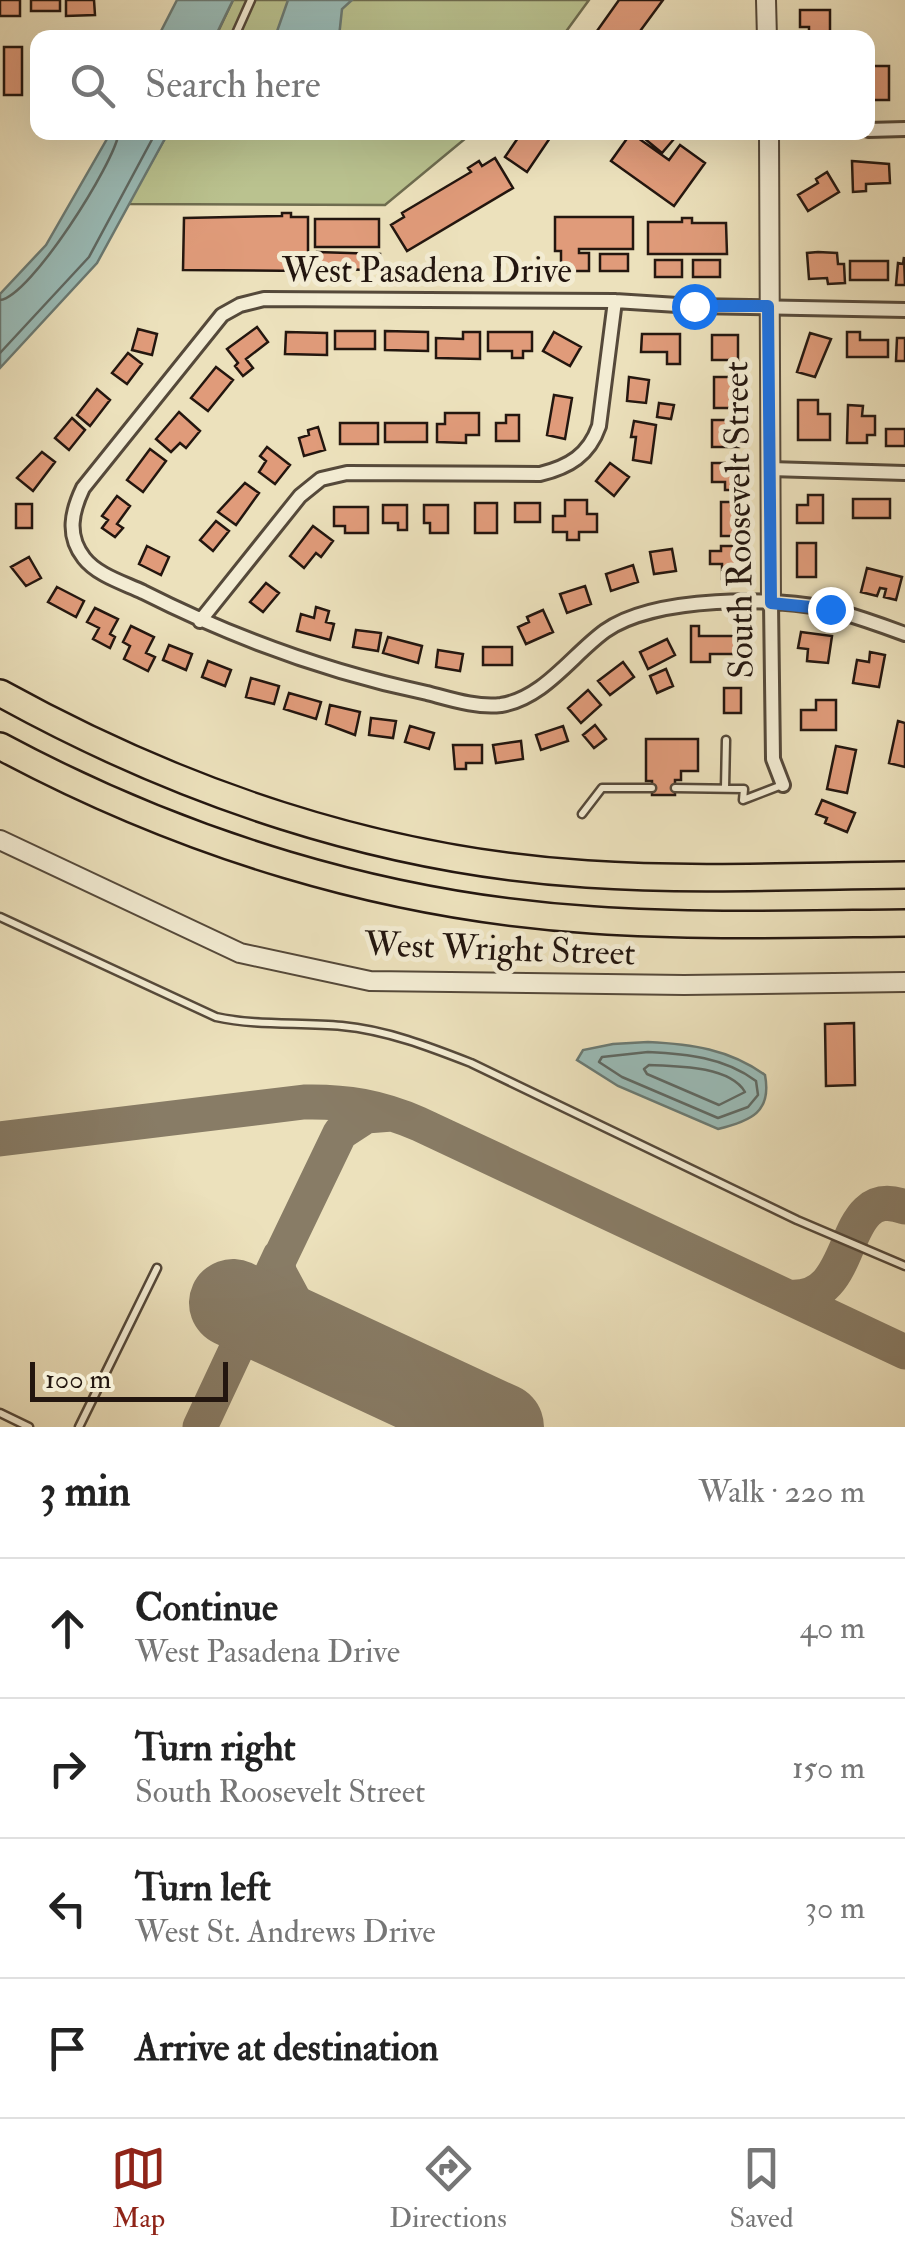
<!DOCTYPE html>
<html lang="en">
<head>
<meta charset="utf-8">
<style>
  :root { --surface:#fff; --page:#f2f2f2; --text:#222; --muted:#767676; --line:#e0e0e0; --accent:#8f2418 }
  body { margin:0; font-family:"IM FELL Double Pica",serif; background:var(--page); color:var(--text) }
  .scale { position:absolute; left:30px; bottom:25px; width:198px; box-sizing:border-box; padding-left:10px; border:5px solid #23160f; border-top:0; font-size:28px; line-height:35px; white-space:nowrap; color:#23160f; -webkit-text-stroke:8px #f3ecd3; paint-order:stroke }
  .stop { position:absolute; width:30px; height:30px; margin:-22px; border:8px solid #1a73e8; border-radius:50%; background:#fff }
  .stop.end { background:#1a73e8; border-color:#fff; box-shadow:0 2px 10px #0008 }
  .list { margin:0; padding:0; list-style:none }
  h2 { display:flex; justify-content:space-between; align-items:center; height:130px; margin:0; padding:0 40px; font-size:42px }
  h2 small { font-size:32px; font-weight:400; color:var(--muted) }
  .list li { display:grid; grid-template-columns:65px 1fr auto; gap:30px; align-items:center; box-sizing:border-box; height:140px; padding:0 40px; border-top:2px solid var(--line) }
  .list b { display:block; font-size:38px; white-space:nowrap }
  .list p { margin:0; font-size:32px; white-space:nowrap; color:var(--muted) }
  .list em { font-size:32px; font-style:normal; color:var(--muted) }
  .icon { flex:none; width:55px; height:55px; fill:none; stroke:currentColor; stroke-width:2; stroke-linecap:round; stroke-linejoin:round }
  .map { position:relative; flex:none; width:905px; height:1427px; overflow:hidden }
  .search { position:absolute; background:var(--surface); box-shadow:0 10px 40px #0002; left:30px; right:30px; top:30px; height:110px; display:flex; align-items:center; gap:25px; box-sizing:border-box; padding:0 35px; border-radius:20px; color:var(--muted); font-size:38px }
  .sheet { height:690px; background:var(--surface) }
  nav { display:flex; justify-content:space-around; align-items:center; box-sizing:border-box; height:140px; border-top:2px solid var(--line); background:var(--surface); font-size:28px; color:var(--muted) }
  nav a { display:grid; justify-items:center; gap:5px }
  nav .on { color:var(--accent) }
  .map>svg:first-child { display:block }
</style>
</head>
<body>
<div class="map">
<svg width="905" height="1427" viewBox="0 0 905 1427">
  <rect width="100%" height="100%" fill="#ece1bc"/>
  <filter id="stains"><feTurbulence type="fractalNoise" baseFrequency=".002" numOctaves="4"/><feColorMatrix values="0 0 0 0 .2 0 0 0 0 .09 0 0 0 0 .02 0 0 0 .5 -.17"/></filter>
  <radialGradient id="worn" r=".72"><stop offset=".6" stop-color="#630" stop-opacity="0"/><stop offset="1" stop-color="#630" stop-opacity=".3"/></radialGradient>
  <path fill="#bac28f" stroke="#6e6c4f" stroke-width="2.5" d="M233 0H589L562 37 215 38Z
    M168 133H472L385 205 128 204Z"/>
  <path fill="#9abcb8" stroke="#6a7a74" stroke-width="2.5" d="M177 0H233L215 37H158Z
    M288 0H352L342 9 339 37H275Z
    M111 132 168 133 97 263 0 368V294L46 245Z
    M648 1042C691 1044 729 1049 765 1075 772 1112 751 1121 718 1129L618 1086 577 1060 583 1050 613 1044Z"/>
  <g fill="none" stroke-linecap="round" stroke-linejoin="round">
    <path stroke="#5e6964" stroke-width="2.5" d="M0 300C30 297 115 163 119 132
      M0 353 89 257 156 132
      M648 1052C686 1054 724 1057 756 1081L758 1095 748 1107 718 1118 622 1077 599 1062 602 1057Z
      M649 1065C677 1066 730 1066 745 1092L719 1105 647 1074 644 1069Z"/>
    <path stroke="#887c66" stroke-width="35" d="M0 1139 304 1102C346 1101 380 1107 419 1124L905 1352
      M788 1297C862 1304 835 1181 905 1207
      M316 1341 279 1272 278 1262 340 1133 366 1116 392 1114
      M200 1427 280 1256"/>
    <path stroke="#887c66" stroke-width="88" d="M233 1303 500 1427"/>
  </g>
  <path fill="#e09b7a" stroke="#23160f" stroke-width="2.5" d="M0 0H20V16H0Z
    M31 0H60V11H31Z
    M66 0H94L95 15 66 16Z
    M619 0H663L635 38H592Z
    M800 10H830V38H809V27H800Z
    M4 47H22V95H4Z
    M868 66H889V100H872Z
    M522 132H554L527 172 505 157Z
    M666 132 674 139 662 153 639 134Z
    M631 133 669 160 680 145 705 163 674 206 611 161Z
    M495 158 513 188 407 251 391 225 404 217 402 213 471 172 468 168 479 161 482 166Z
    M852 161 889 164 890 183 866 184V191L853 192Z
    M827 172 839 192 808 211 798 195 818 183 816 179Z
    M282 213H291V217H308V271L183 270 184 218 282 216Z
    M555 217H633V249H579V253H589V271H561V251H555Z
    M682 218H692V223H726L727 254H648V222H682Z
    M315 219H379V247H315Z
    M317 252 380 254 379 270 316 269Z
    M818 252 837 253 838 264H844L845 283 828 284 827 278 809 279 807 253Z
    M600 254H628V271H600Z
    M904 257 905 285H896L898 263 903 264Z
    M655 260H682V277H655Z
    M693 260H720V277H693Z
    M850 261H888V280H850Z
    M257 327 268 342 246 359 253 368 243 376 235 366 238 363 227 349Z
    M138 329 157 334 152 355 132 350Z
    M335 331H375V349H335Z
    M385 331 428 332V351L385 350Z
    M286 332 327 333V355L285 354Z
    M463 332H480V359L436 358V338L463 339Z
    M488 332H532V351H523V358H512V351H488Z
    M554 332 581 347 570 366 543 351Z
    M847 332H860V340H888V357H847Z
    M810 333 831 339 815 377 797 372Z
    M642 334H680V364H667V352H641Z
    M712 335H738V360H712Z
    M897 338H905V361H896Z
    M128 353 142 364 127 384 112 373Z
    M216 367 233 380 208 411 191 398Z
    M629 377 649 380 646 403 627 401Z
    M714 377H739V408H714Z
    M97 389 110 400 90 426 77 415Z
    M554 395 572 398 565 439 547 435Z
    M798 400H818V414H830V440H798Z
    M659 403 674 405 671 419 657 417Z
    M848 405 863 406 862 416H875V435H867V443H847Z
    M179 412 200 431 186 448 180 443 171 452 156 439Z
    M445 413H479V435H466V443L437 442V424H445Z
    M506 415H519V441H496V423H506Z
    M72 418 85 430 69 450 55 438Z
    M712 420H729V430H739V447H712Z
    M634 421 656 425 651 463 633 460 636 437H631Z
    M340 423H378V444H340Z
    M385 423H427V442H385Z
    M318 427 325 450 304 456 299 438 309 435 308 430Z
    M886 429H905V446H886Z
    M267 447 290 465 275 484 259 472 266 461 260 456Z
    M150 449 166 461 143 492 127 480Z
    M42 452 55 462 33 491 17 478Z
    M610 463 629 477 614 496 596 481Z
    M712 463H739V490H725V482H712Z
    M245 483 259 493 236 525 218 512Z
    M808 495H823V523H797V505H808Z
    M117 496 130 506 117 524 123 528 115 537 102 528 108 520 102 516Z
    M853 499H890V518H853Z
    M565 500H587V514H597V532H579V540H567V532H553V516H565Z
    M721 502H739V536H721Z
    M475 503H497V533H475Z
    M515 503H540V522H515Z
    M16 504H32V528H16Z
    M383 505H407V530H398V523H383Z
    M424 505H448V533H430V523H424Z
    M334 507H368V533H345V526H334Z
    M216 521 229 531 213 551 200 540Z
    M313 526 333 541 321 557 316 553 304 568 290 556Z
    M797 543H816V577H797Z
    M147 546 169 557 161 575 139 564Z
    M721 546H739V579H722V564H710V551H721Z
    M672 549 676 571 654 574 650 552Z
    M29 557 41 578 26 586 11 567Z
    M633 565 638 582 611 591 606 574Z
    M867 568 902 577 896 600 884 597 886 589 880 588 877 596 861 592Z
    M266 583 279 593 263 612 250 602Z
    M585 586 591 604 567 613 560 594Z
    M57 587 84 601 76 617 48 602Z
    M316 607 329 611 326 622 334 624 330 640 297 631 301 614 314 618Z
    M95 608 118 619 110 634 115 637 110 648 93 639 99 628 87 622Z
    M543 610 553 632 526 644 518 627 529 622 527 617Z
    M131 626 154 637 146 653 155 657 148 671 124 659 130 646 123 642Z
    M691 626H699V636H746L745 654H710V662H691Z
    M356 630 381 633 378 651 353 647Z
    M801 632 832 636 828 663 807 661 808 649 798 648Z
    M388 637 422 646 418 663 383 653Z
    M667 639 675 655 648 669 640 652Z
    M169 645 192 654 186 670 163 660Z
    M483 647H512V665H483Z
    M438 650 463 654 460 671 436 667Z
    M870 652 885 655 879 687 853 683 857 660 869 662Z
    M208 661 231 670 225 686 202 677Z
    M623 662 634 677 610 695 598 681Z
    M666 669 673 686 657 693 650 676Z
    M251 678 279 686 274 704 246 697Z
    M724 688H741V713H724Z
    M588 690 601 705 581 723 568 708Z
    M289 693 321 702 316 719 284 709Z
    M816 700H836V730H801V710H816Z
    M330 705 360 712 355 735 326 724Z
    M371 718 396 721 393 738 369 735Z
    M898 721 905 723V767L889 763Z
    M595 725 606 739 594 748 583 735Z
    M410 726 434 733 429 749 405 742Z
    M563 726 568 741 541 750 536 735Z
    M646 739H698V771H681V780H675V795H652V781H646Z
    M521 741 523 759 496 763 493 745Z
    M453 745H482V763H466V769H455Z
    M836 746 856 750 847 793 827 789Z
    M822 800 855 813 847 832 825 823 827 818 816 814Z
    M854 1023 855 1085 826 1086 825 1024Z"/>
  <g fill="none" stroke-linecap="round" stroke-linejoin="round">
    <g stroke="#55493a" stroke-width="11">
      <path id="service" d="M234 38 251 0
        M675 788 744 789 743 800 782 785
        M725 788 726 740
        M582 814 602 788H652
        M0 917 216 1017C257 1026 300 1022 342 1026 386 1030 430 1047 471 1063L797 1220 905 1266
        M0 1413 29 1427
        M79 1427 157 1268"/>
    </g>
    <g stroke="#55493a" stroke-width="18">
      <path id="minor" d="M868 130 905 129
        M905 310 693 306 615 301 264 299 240 305 222 315 83 488C72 511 66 535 84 558 97 575 124 583 143 592 234 638 327 672 427 693 450 699 477 708 501 705 544 698 572 655 605 631 654 596 776 596 833 610 858 617 881 625 905 634
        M770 469 905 473
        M771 603 773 759 783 785
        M200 621 300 496 321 479 347 473 540 474C569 467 589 455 599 426L615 301"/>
    </g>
    <g stroke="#55493a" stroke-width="22">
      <path id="tertiary" d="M766 0 767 38
        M769 132 771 603
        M0 840 240 953 370 981 684 985 905 982"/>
    </g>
    <g stroke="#23160f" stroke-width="30">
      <path id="motorway" d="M0 693C181 793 380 861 587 874 693 881 800 876 905 875
        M0 746C183 844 385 907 593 920 697 927 801 924 905 923"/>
    </g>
    <use href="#service" stroke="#f3ecd3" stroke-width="6"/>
    <use href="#minor" stroke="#f3ecd3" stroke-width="12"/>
    <use href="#tertiary" stroke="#f3ecd3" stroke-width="18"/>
    <use href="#motorway" stroke="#ece1bc" stroke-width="25"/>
  </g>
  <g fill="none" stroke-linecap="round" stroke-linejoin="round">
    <path stroke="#1a73e8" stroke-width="12" d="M694 306H768L771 603 830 609"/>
  </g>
  <g text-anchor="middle" stroke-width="10" stroke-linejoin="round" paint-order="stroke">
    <g font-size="35" fill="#23160f" stroke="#f3ecd3">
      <text x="427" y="282">West Pasadena Drive</text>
      <text transform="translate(738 520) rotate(-91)" y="12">South Roosevelt Street</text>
      <text transform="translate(500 948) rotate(2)" y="12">West Wright Street</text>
    </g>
  </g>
  <rect width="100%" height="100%" filter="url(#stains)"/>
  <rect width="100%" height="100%" fill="url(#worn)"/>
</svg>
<div class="scale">100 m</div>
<div class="stop" style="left:694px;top:306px"></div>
<div class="stop end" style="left:830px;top:609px"></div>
<div class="search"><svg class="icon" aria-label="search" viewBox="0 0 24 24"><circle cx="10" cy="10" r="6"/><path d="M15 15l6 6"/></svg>Search here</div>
</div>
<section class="sheet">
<h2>3 min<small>Walk · 220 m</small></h2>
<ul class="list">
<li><svg class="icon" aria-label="ahead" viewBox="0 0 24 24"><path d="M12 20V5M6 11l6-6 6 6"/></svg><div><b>Continue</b><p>West Pasadena Drive</p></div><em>40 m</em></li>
<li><svg class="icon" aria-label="right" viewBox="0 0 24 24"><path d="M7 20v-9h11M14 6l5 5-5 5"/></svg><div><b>Turn right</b><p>South Roosevelt Street</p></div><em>150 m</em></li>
<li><svg class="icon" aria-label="left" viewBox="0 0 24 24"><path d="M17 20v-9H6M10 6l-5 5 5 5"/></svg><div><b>Turn left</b><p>West St. Andrews Drive</p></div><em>30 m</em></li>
<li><svg class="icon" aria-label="arrive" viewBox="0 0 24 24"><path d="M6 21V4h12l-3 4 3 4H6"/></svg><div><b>Arrive at destination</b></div></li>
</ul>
</section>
<nav>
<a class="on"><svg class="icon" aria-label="map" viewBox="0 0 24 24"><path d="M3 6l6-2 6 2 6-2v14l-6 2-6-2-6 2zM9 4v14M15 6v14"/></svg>Map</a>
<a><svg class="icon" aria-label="directions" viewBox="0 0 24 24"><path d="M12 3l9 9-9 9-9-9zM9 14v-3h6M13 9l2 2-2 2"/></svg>Directions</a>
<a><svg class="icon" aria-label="saved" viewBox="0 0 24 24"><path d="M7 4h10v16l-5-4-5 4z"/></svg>Saved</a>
</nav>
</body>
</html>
